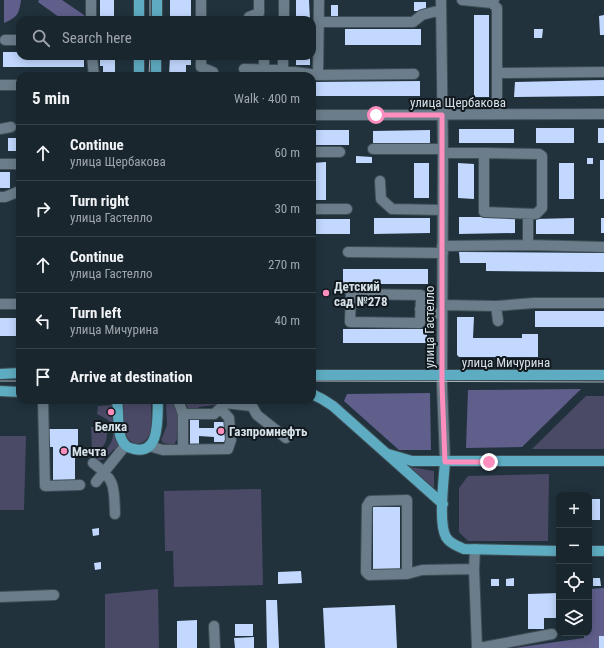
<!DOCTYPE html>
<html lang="en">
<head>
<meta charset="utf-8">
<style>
  :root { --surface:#19262e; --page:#222e36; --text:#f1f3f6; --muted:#9fa5aa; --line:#37434a }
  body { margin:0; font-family:"Roboto Condensed",sans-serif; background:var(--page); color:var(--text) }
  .controls { position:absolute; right:12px; bottom:12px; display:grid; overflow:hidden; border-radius:8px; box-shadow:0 2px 10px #0003 }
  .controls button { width:36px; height:36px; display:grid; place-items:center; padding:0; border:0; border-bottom:1px solid var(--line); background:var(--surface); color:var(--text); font:20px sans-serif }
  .stop { position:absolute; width:12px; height:12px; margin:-9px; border:3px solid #fe8ebd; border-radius:50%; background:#fff }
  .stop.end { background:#fe8ebd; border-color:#fff; box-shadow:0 1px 4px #0008 }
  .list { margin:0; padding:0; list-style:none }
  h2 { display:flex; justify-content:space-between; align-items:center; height:52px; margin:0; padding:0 16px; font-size:17px }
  h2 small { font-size:13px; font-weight:400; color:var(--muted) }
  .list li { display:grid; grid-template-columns:26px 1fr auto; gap:12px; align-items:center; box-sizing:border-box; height:56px; padding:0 16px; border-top:1px solid var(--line) }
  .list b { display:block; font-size:15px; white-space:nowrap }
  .list p { margin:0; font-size:13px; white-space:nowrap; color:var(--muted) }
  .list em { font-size:13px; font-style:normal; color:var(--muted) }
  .icon { flex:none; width:22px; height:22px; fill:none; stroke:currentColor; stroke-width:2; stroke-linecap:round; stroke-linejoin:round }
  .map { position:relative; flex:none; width:604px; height:648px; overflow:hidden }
  .search { position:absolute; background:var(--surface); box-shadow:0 2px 10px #0003; left:16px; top:16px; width:300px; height:44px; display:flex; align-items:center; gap:10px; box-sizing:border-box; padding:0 14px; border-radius:12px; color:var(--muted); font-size:15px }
  .panel { position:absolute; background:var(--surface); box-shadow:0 2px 10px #0003; left:16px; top:72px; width:300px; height:332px; border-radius:12px }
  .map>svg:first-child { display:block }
</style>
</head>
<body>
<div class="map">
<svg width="604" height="648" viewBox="0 0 604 648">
  <rect width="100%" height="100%" fill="#21323d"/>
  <path fill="#4a4a67" d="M586 396H604V449H532Z
    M185 402H219L215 405 199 407 195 411 189 410Z
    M166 403H175L177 405V439L174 445 163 443 161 440 167 425Z
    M123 404H151C151 419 155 444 135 444 120 436 124 419 123 404Z
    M113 405 116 437 120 448 117 451 114 449 104 459 98 461 94 459 96 455C110 452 119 434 109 421 106 418 101 416 97 414L98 406Z
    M91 427H106C109 438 105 451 92 451Z
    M0 436H26L24 510H0Z
    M410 467 434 471V488Z
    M549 474 548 541H468L459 532V488L468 476Z
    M261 489 263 585 174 587 173 551H165L164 491Z
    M158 589 159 648H105V594Z"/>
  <path fill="#605f8c" d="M4 0H21C19 15 17 17 4 23Z
    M39 0H62L84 15V20H63L38 2Z
    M581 389 522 447 466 448 468 390Z
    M430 393 431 450H399L344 401 347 394Z
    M604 588V648H514L584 638V633H589V589Z"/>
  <path fill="#c2d8fe" d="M100 0H114V20H100Z
    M170 0H191V16H170Z
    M296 0H309L310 20H296Z
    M414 2H426V11H414Z
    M331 5H338V16H331Z
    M474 15H489V97H474Z
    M604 15V35H600L599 16Z
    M345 29H421V45H345Z
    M534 29H543L542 38H534Z
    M3 52H20V56H84V67H3Z
    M100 56H115V73H103V66H100Z
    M170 56H191V65H186V76H169Z
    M296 56H310V65H296Z
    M604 80V96L514 97 515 82Z
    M420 81V96H312V82Z
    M536 128H574V143H536Z
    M598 128H604V143H598Z
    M459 129H514V143H459Z
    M313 130H349V145H313Z
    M430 130V144H373V131Z
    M8 138H17V151H8Z
    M356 156 372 157V163H356Z
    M587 158H593V164H587Z
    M600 160H604V199H600Z
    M326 162V200H312V163Z
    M414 163H429V198H414Z
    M458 163 474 164V199L458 198Z
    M559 163H574V199H559Z
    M0 172H10V188H0Z
    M459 217H515V233L459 234Z
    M374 218H430V233L374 234Z
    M574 218V234H536V219Z
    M601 218H604V233H601Z
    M312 219H350V234H312Z
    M459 252 604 253V272L486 271V263H460Z
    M343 269H428V284H343Z
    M535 311H604V327H535Z
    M457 317H474L473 338H522V334H538V357H459L457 355Z
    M0 318H20V336H0Z
    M343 329H427V343H343Z
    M75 400H85V403H75Z
    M190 420H199V428H214V422H228V442H214V437L199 436V445H190Z
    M48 429H78V446H75V481L53 480V447H48Z
    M557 499H559V520H557Z
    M589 499H600V520H589Z
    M373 507H400V570H373Z
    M99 528V535L93 536 92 529Z
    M101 562V569L95 570 94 563Z
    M301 571 302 583 278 584V572Z
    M514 578V586H506V579Z
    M593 578H600L601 586H593Z
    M491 579H499V586H491Z
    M559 593V618H544V629H528V594Z
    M266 600H277L279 648H267Z
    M395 605 397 648H325L323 608Z
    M197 620V648H177V621Z
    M235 624H253V636H235Z
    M599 636H604V648H599Z
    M254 637V648H235L234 638Z"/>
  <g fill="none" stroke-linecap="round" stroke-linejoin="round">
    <g stroke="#3f4e56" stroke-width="12">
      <path id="minor" d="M441 0 443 153 442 385 445 461
        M462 0 492 3 494 0
        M492 3 497 8V114
        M249 17 259 13V0
        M91 20V0
        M201 20V0
        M284 20V0
        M319 22H413L422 15 441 10
        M5 40H20
        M92 56 94 76
        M201 56V67L213 72
        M244 69 279 70 318 75 414 74
        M264 70V56
        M497 73 604 72
        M318 75 319 0
        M283 76V56
        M0 85H20
        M312 115 604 114
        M0 129 11 127
        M373 149H443V153H484
        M312 152H340
        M484 153 539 154 542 156V208L536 214 484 212Z
        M0 164H20
        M380 181 381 199 392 209 442 210
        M0 197H5L20 191
        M312 209H347
        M528 245V214
        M442 246 528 245 604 247
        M348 252 443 253
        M351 294 421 295 420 323 350 322Z
        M0 304H20
        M442 305 496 306 534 303H604
        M496 306 498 321
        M420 309 442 315
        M43 400 45 486 80 485
        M178 400 183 414V450
        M183 414H214L225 404
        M149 446 163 450 228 449 231 440 229 418 221 409 225 403 252 406 257 415 286 438
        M93 463C116 480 114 487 115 514
        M96 482 125 446
        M475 549 474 569 477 648
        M407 574V500L370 501 367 506 366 572 369 575 407 574 422 570 474 569
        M0 597 54 595
        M214 626 215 648
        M479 648 552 634"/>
    </g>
    <g stroke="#3f4e56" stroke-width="12">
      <path id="major" d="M139 20V0
        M157 20V0
        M156 56V76
        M139 76V56
        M0 374 20 373
        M312 375H604
        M0 391 20 392
        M312 394 322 399 333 406 443 504
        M115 400 117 401C119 413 117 427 121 438 123 444 127 448 134 449 161 455 157 417 158 400
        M388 454 412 461H604
        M445 461C444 479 438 523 446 537 450 544 458 546 464 549L559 551
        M589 551H604"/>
    </g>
    <use href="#minor" stroke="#6b7d8a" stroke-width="10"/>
    <use href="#major" stroke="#5eacc1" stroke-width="10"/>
    <path stroke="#aab6be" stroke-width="1" d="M150 20V0
      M149 76 150 56
      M0 381H20
      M312 381 604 382"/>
  </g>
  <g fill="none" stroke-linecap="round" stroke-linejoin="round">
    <path stroke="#fe8ebd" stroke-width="5" d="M376 115H442V385L445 462H489"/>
  </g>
  <g fill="#fe8ebd" stroke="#11191e" stroke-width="1.5">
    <circle cx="326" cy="293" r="4"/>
    <circle cx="111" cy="412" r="4"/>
    <circle cx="221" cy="431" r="4"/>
    <circle cx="64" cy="451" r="4"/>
  </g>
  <g text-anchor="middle" stroke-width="4" stroke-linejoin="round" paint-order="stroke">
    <g font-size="13" fill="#d6e1e8" stroke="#11191e">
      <text x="458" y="107">улица Щербакова</text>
      <text transform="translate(429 327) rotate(-90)" y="5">улица Гастелло</text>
      <text x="506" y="367">улица Мичурина</text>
    </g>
    <g font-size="13" font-weight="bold" fill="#d6e1e8" stroke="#11191e" text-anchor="start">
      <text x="334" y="291">Детский<tspan x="334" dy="15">сад №278</tspan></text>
      <text x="111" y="431" text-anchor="middle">Белка</text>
      <text x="229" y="436">Газпромнефть</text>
      <text x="72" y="456">Мечта</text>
    </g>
  </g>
</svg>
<div class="controls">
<button>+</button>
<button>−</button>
<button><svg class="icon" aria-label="locate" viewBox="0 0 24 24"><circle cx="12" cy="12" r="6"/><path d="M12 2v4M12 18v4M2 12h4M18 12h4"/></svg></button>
<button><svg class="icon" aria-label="layers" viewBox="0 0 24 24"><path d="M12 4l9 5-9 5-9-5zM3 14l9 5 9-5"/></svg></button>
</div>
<div class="stop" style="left:376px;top:115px"></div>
<div class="stop end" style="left:489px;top:462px"></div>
<div class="search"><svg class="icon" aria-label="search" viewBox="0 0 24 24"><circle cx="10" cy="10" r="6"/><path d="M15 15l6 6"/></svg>Search here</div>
<section class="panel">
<h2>5 min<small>Walk · 400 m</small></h2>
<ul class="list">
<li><svg class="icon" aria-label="ahead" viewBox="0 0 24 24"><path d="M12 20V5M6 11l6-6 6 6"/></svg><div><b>Continue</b><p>улица Щербакова</p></div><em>60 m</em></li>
<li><svg class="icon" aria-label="right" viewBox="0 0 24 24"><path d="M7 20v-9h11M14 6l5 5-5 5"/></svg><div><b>Turn right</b><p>улица Гастелло</p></div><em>30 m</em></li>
<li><svg class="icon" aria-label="ahead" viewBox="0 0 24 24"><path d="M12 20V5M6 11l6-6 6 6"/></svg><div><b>Continue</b><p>улица Гастелло</p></div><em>270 m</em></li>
<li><svg class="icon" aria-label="left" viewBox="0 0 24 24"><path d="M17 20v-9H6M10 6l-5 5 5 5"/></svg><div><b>Turn left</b><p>улица Мичурина</p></div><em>40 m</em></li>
<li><svg class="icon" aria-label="arrive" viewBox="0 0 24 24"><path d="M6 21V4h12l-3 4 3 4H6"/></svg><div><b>Arrive at destination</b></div></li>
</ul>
</section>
</div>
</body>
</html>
